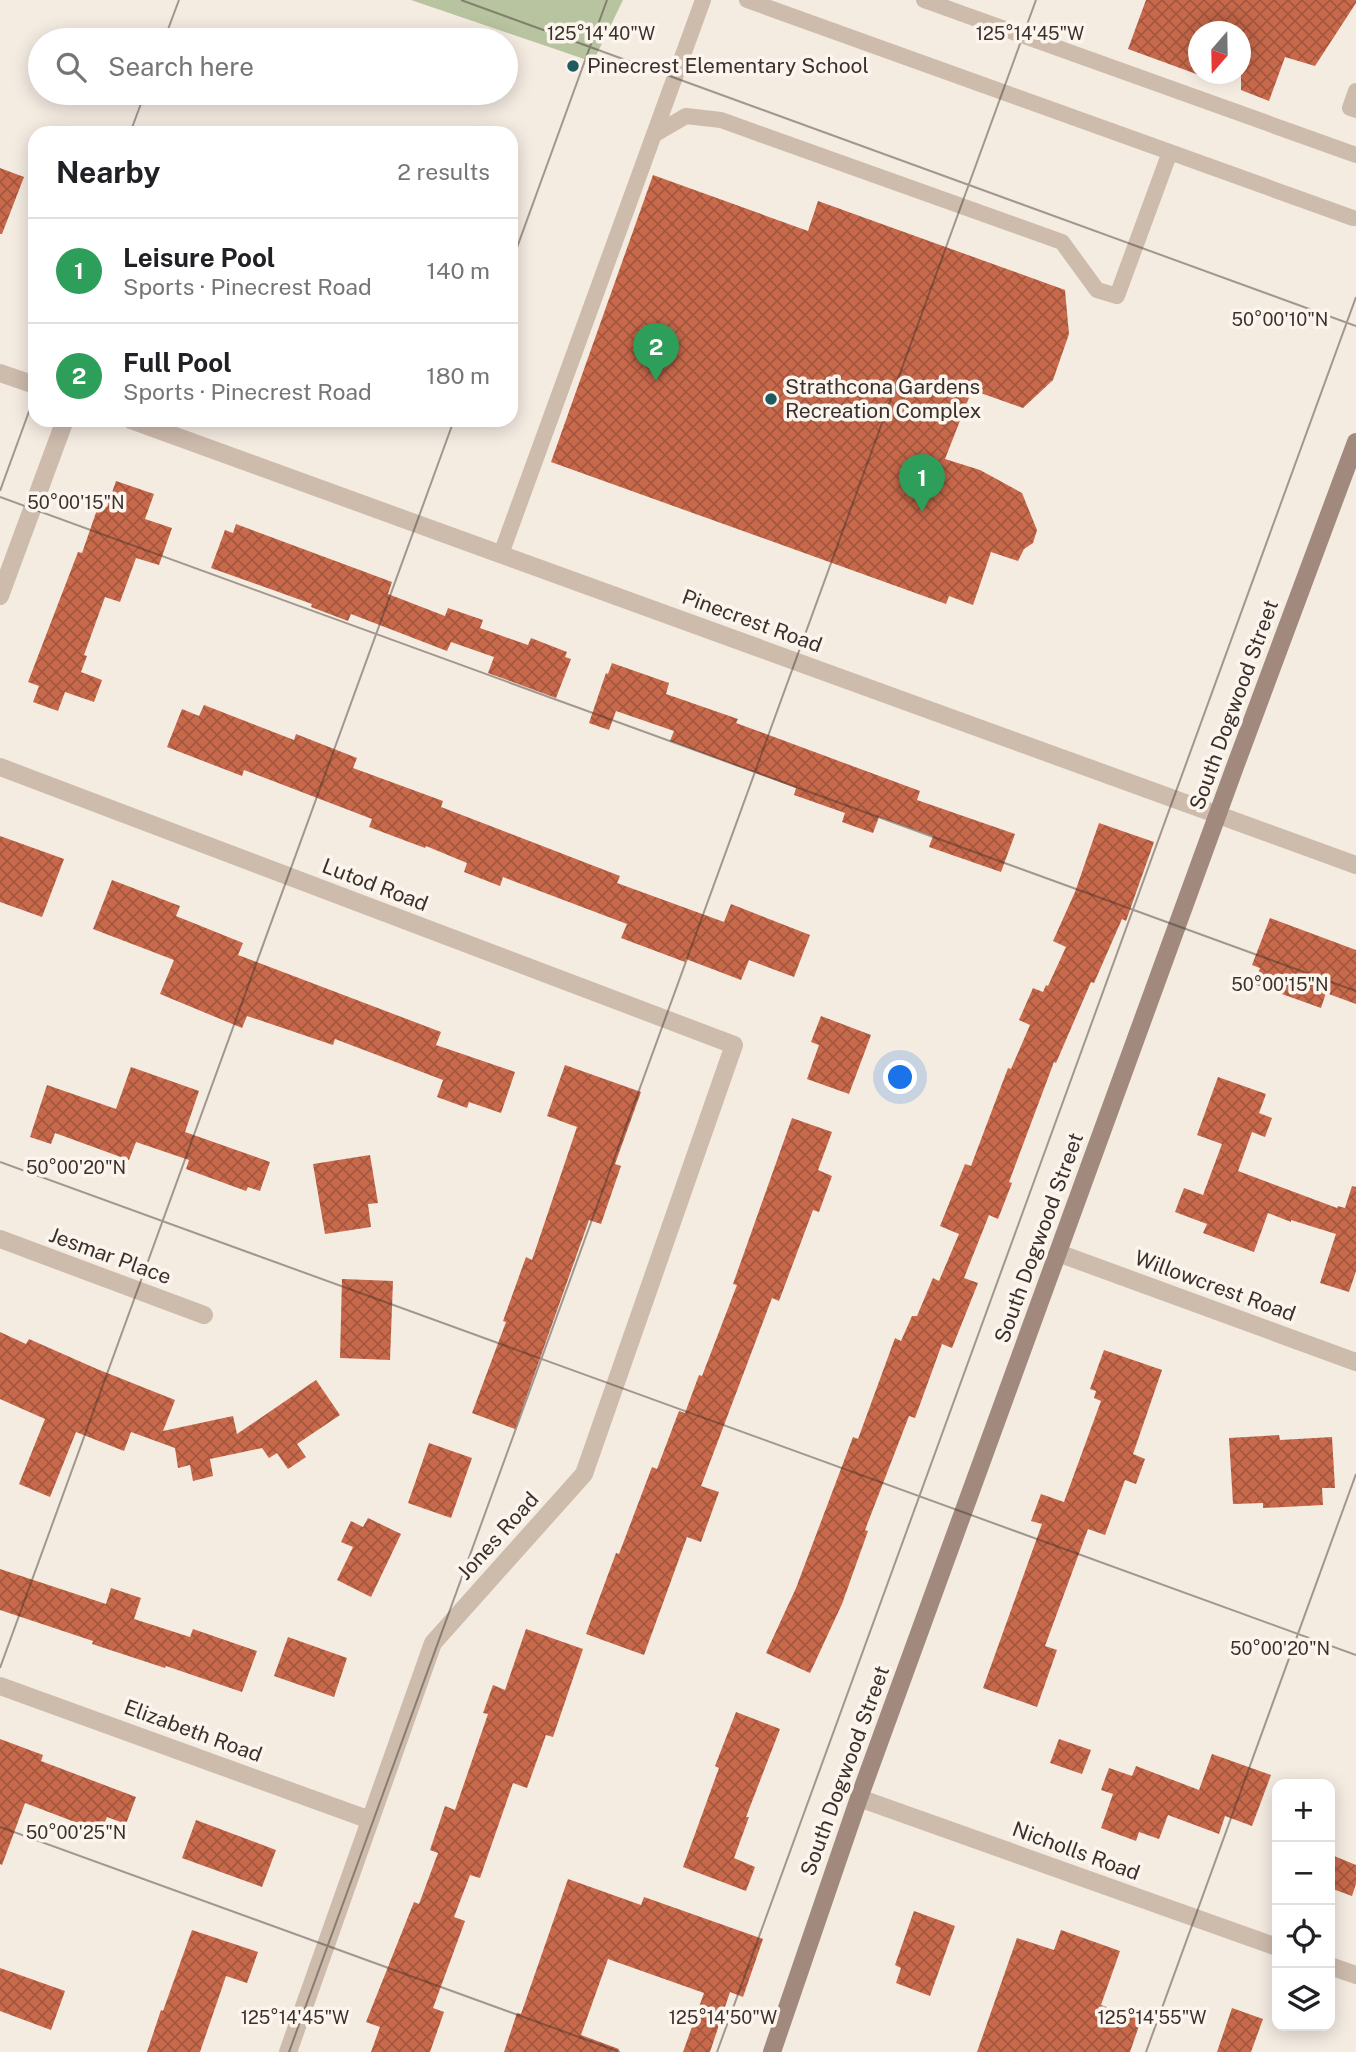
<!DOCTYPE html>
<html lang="en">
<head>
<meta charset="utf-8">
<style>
  :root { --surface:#fff; --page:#f2f2f2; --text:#202124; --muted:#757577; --line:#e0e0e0; --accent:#111827 }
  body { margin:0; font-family:"Public Sans",sans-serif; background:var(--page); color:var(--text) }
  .controls { position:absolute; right:21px; bottom:21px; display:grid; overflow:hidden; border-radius:14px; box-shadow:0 4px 18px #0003 }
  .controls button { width:63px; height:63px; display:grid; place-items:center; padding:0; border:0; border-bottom:2px solid var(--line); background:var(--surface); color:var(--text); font:35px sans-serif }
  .compass { position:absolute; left:1188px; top:21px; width:63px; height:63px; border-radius:50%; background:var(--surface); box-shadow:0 4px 18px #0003; rotate:200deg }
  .you { position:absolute; left:901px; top:1078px; width:24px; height:24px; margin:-18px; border:5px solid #fff; border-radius:50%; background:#1a73e8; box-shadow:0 0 0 10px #1a73e833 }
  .badge { display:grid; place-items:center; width:46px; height:46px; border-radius:50%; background:var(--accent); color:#fff; font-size:23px; font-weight:700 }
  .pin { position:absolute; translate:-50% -58px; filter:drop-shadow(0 2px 4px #0008) }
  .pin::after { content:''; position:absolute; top:37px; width:24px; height:21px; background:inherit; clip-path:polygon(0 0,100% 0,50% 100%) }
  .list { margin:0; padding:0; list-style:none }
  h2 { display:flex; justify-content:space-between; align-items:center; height:91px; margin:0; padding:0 28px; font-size:30px }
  h2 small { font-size:23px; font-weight:400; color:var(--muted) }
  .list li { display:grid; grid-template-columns:46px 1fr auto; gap:21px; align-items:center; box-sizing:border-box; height:105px; padding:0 28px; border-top:2px solid var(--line) }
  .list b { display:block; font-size:26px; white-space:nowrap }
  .list p { margin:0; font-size:23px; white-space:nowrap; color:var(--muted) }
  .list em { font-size:23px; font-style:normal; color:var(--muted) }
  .icon { flex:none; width:38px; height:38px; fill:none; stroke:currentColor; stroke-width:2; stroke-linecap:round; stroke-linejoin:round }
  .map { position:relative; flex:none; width:1356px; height:2052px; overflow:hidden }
  .search { position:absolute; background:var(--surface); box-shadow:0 4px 18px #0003; left:28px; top:28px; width:490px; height:77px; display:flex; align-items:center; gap:18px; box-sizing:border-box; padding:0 24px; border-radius:38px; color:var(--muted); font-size:26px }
  .panel { position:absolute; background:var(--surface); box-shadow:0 4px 18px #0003; left:28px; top:126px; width:490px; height:301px; border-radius:21px }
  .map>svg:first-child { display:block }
</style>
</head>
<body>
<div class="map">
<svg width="1356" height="2052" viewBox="0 0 1356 2052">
  <defs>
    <pattern id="building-cross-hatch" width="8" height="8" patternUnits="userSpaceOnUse" patternTransform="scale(1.75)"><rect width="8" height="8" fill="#c8694b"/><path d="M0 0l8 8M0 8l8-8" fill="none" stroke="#a4573f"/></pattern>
  </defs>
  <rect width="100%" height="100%" fill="#f4ebe1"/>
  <path fill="#b8c4a0" d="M411 0H623L593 62Z"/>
  <path fill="url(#building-cross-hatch)" d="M1146 0H1356V3L1315 66 1285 57 1269 101 1241 90V32H1199V75L1128 49Z
    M0 168 24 177 2 234H0Z
    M653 175 808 231 818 201 1065 290 1069 334 1053 380 1023 408 972 390 945 459 980 470 1022 493 1037 530 1033 543 1024 549 1018 561 991 552 973 605 949 596 946 604 551 462Z
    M116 481 154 494 145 519 172 528 159 565 136 558 120 602 105 597 84 655 87 656 81 672 102 680 94 702 65 692 58 711 33 702 39 686 28 682 78 552 82 553 99 504 107 507Z
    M236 524 392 582 388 594 445 616 448 608 483 620 480 628 528 645 531 638 567 652 565 657 571 659 556 698 488 673 494 657 451 642 447 651 351 614 348 621 311 607 312 604 211 568 225 530 233 533Z
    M612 663 669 683 666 694 738 719 736 723 920 791 917 800 1015 834 1001 872 929 847 933 836 879 817 873 833 842 822 845 813 794 795 796 788 670 741 674 731 616 711 609 730 589 723 606 673 608 674Z
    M204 705 294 740 296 734 357 758 353 768 443 801 441 807 620 876 617 883 724 922 731 904 810 935 794 977 749 960 741 980 686 959 685 962 621 938 627 924 503 877 500 886 464 872 467 863 426 846 425 848 369 827 372 819 244 770 242 776 167 747 182 709 199 716Z
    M1099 823 1154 842 1126 921 1122 919 1094 983 1091 982 1056 1063 1054 1062 1009 1182 1012 1183 998 1219 989 1215 964 1278 978 1283 952 1348 942 1344 915 1418 909 1416 865 1530 868 1531 842 1604 810 1673 766 1653 796 1588 853 1437 858 1439 895 1338 901 1341 912 1316H917L933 1278 939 1281 959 1234 940 1226 965 1164 971 1166 1008 1068 1011 1069 1030 1025 1019 1020 1033 988 1043 992 1046 985 1048 986 1066 947 1053 941 1075 892Z
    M0 836 64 859 42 917 0 902Z
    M112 880 180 906 176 916 243 943 238 955 441 1032 436 1045 515 1072 501 1113 469 1102 467 1108 437 1097 443 1080 335 1039 333 1045 247 1016 242 1028 160 994 174 960 93 929Z
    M1270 918 1356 950V1004L1326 993 1321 1008 1254 984 1260 968 1252 965Z
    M821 1016 871 1035 849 1094 807 1079 819 1045 811 1042Z
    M565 1065 641 1092 615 1164 621 1166 601 1224 589 1220 515 1429 472 1413 506 1322 503 1321 526 1257 532 1260 577 1127 547 1116Z
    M131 1067 199 1091 185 1132 270 1162 260 1191 248 1187 246 1191 186 1169 189 1160 136 1142 129 1160 55 1133 51 1144 30 1137 47 1085 116 1109Z
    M1218 1077 1266 1094 1259 1113 1272 1118 1265 1137 1252 1132 1238 1171 1337 1208 1338 1206 1345 1208 1352 1186 1356 1187V1271L1349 1292 1320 1283 1336 1234 1291 1220V1222L1268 1213 1254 1252 1203 1233 1207 1224 1175 1212 1184 1188 1203 1195 1222 1144 1197 1135Z
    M792 1118 832 1132 818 1170 832 1176 819 1212 813 1210 779 1301 772 1298 701 1486 719 1492 701 1542 687 1537 644 1655 586 1634 616 1553 619 1554 652 1467 657 1469 679 1411 685 1413 699 1375 702 1376 737 1285 733 1284Z
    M370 1155 378 1203 368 1204 371 1227 325 1234 313 1164Z
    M342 1279 393 1281 390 1360 340 1358Z
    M0 1332 26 1344 29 1339 97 1369 175 1400 163 1431 233 1416 237 1434 316 1380 340 1415 297 1444 306 1457 288 1469 277 1453 269 1458 262 1448 210 1459 213 1476 193 1481 190 1465 178 1468 175 1448 131 1432 124 1451 76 1432 50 1497 19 1484 45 1419 0 1399Z
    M1104 1350 1162 1370 1133 1454 1145 1459 1136 1484 1125 1480 1105 1535 1088 1529 1045 1646 1057 1650 1037 1707 983 1688 1042 1524 1031 1521 1041 1494 1064 1502 1101 1401 1094 1398 1096 1391 1090 1389Z
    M1279 1435 1280 1440 1332 1437 1335 1488H1322L1323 1505 1263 1508V1503L1233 1504 1229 1438Z
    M429 1443 472 1458 451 1518 408 1503Z
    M368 1518 401 1534 371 1597 337 1580 353 1547 341 1542 351 1521 363 1527Z
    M0 1569 106 1604 111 1588 141 1598 134 1619 190 1637 193 1629 257 1651 242 1692 166 1666 165 1668 92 1644 93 1641 0 1610Z
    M526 1629 583 1649 553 1737 546 1735 527 1788 513 1783 480 1878 470 1875 454 1917 465 1921 433 2008 444 2012 430 2052H371L380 2027 366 2022 414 1902 419 1904 438 1853 430 1850 445 1806 455 1810 488 1714 483 1713 493 1685 505 1690Z
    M288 1637 347 1658 334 1697 274 1676Z
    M736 1712 780 1729 746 1817H749L734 1858 755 1867 746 1891 683 1867 719 1768 715 1766Z
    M0 1739 43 1755 41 1761 136 1797 126 1824 107 1817 101 1832 25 1803 2 1865 0 1864Z
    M1059 1739 1091 1750 1082 1774 1050 1763Z
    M1212 1754 1271 1775 1252 1826 1225 1816 1219 1834 1168 1815 1159 1839 1139 1832 1136 1841 1101 1828 1113 1794 1101 1790 1109 1768 1132 1776 1136 1766 1199 1790Z
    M196 1820 276 1850 262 1887 182 1858Z
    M1334 1856 1356 1865V1884L1352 1896 1330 1888V1868Z
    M568 1879 641 1905 644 1897 763 1939 743 1997 730 1992 710 2052H683L704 1993 608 1959 581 2035 619 2049 618 2052H504L517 2013 521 2014Z
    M914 1911 955 1926 930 1996 896 1983 901 1968 895 1965Z
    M192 1930 258 1952 247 1983 226 1976 200 2052H147L161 2010 163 2011Z
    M1061 1930 1120 1951 1101 2005 1141 2020 1130 2052H977L1017 1938 1054 1950Z
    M0 1968 65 1991 51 2030 0 2011Z
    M1232 2008 1263 2019 1251 2052H1217Z"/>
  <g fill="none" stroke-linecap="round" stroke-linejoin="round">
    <path stroke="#cdbbac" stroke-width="16" d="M747 0 1353 218
      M924 0 1356 155
      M1356 91 1350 108 1356 110
      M655 134 686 116 721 120 1062 242 1097 290 1117 296 1170 152
      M501 554 703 0"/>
    <path stroke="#cdbbac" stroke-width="18" d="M0 373 35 385
      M131 420 1356 865
      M0 596 65 420
      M0 767 734 1045 584 1474 433 1643 288 2052
      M0 1239 204 1315
      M1058 1253 1356 1362
      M0 1686 370 1820
      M859 1798 1277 1947
      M1330 1966 1356 1975"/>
    <path stroke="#a18a7d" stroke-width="18" d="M772 2052 859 1798 1236 764 1356 442"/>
  </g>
  <path fill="none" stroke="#3b302b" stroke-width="2" stroke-opacity="0.45" d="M461 0 1356 326M164 40 179 0M130 133 145 93M511 264 607 0M0 491 35 395M0 497 1356 991M0 1162 1356 1655M0 1668 454 420M0 1827 620 2052M289 2052 1036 0M717 2052 1356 297M1146 2052 1356 1474"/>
  <g fill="#1f5a5e" stroke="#fbf5ee" stroke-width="2.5">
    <circle cx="573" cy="66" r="7"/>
    <circle cx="771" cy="399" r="7"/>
  </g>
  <g text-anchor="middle" stroke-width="7" stroke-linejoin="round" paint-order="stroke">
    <g font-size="21" fill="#3b302b" stroke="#fbf5ee" text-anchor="start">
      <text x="587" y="73">Pinecrest Elementary School</text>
      <text x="785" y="394">Strathcona Gardens<tspan x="785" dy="24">Recreation Complex</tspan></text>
    </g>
    <g font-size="21" fill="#3b302b" stroke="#fbf5ee">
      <text transform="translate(752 621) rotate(20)" y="7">Pinecrest Road</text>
      <text transform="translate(1234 705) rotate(-70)" y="7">South Dogwood Street</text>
      <text transform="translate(375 885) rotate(21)" y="7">Lutod Road</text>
      <text transform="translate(1039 1238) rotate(-70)" y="7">South Dogwood Street</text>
      <text transform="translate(110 1256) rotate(20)" y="7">Jesmar Place</text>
      <text transform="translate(1215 1286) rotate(20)" y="7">Willowcrest Road</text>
      <text transform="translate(498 1536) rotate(-48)" y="7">Jones Road</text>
      <text transform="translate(193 1731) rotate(20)" y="7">Elizabeth Road</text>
      <text transform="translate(845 1771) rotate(-70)" y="7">South Dogwood Street</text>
      <text transform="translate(1076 1851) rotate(20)" y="7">Nicholls Road</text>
    </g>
  </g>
  <g font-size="18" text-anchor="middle" fill="#3b302b" stroke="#fbf5ee" stroke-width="7" stroke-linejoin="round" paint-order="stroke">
    <text x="601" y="40">125°14'40"W</text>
    <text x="1030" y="40">125°14'45"W</text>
    <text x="1280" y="326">50°00'10"N</text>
    <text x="76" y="509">50°00'15"N</text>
    <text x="1280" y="991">50°00'15"N</text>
    <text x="76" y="1174">50°00'20"N</text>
    <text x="1280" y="1655">50°00'20"N</text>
    <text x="76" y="1839">50°00'25"N</text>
    <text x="295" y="2024">125°14'45"W</text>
    <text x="723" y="2024">125°14'50"W</text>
    <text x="1152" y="2024">125°14'55"W</text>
  </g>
</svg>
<div class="controls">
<button>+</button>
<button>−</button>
<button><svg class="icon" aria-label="locate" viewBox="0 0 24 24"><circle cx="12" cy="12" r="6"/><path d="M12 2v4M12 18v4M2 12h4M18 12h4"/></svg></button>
<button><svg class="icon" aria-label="layers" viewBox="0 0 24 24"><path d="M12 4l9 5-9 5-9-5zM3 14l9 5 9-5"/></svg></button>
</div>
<svg class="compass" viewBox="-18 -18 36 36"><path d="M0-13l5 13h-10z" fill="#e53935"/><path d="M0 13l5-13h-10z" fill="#757577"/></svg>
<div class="you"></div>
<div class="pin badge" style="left:922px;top:512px;background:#2e9e5b">1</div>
<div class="pin badge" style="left:656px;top:381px;background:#2e9e5b">2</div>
<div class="search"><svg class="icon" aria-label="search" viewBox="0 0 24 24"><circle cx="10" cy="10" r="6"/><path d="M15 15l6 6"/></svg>Search here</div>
<section class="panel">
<h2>Nearby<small>2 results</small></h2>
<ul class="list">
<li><span class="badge" style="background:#2e9e5b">1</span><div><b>Leisure Pool</b><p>Sports · Pinecrest Road</p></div><em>140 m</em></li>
<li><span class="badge" style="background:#2e9e5b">2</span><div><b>Full Pool</b><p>Sports · Pinecrest Road</p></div><em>180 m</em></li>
</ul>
</section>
</div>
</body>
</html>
